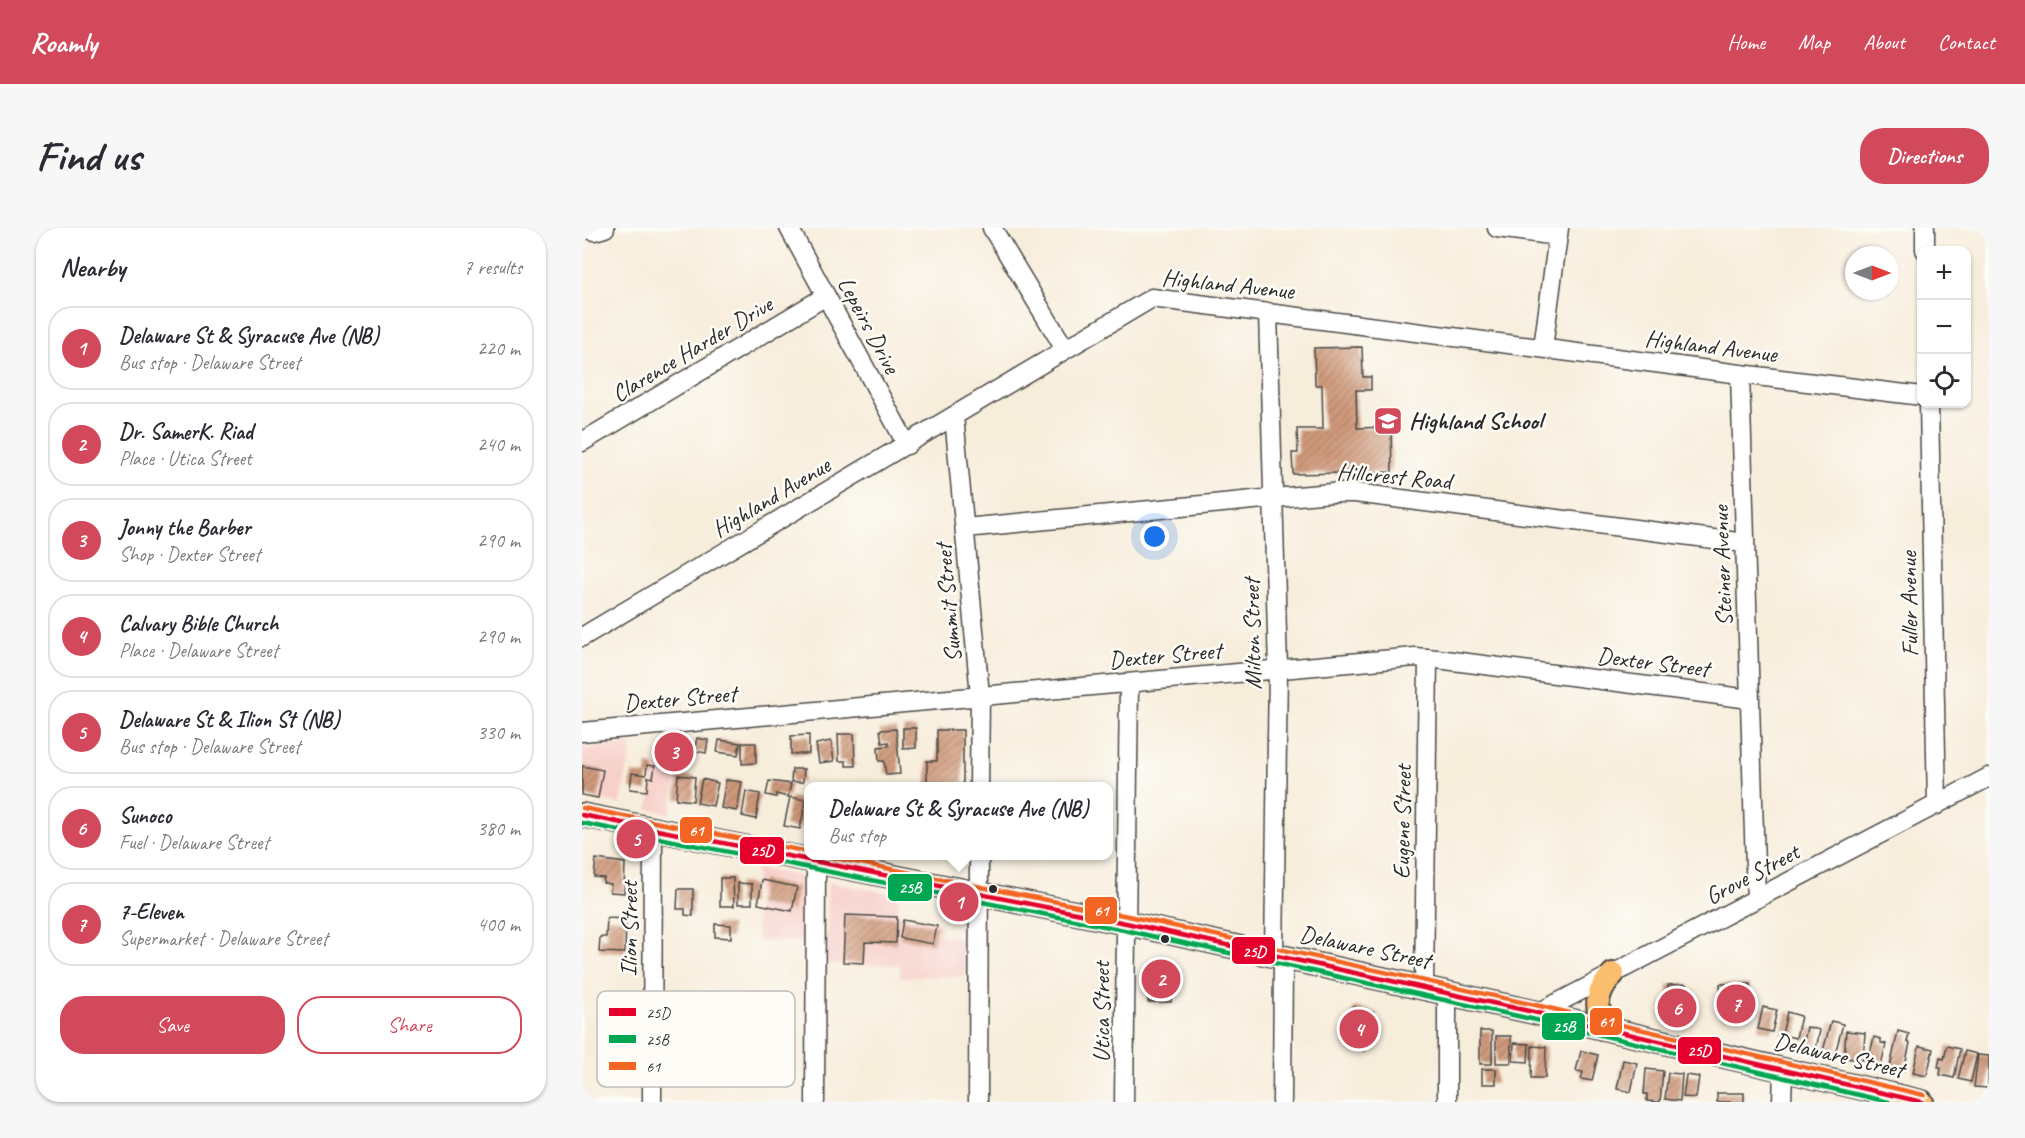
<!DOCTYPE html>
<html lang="en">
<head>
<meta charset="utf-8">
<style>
  :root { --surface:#fff; --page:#f7f7f7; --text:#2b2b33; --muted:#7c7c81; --line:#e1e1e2; --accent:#d1495b }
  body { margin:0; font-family:Caveat,sans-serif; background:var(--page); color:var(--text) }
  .controls { position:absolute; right:18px; top:18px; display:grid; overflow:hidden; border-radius:12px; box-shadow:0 2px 4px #0004 }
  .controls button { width:54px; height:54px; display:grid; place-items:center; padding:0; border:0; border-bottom:2px solid var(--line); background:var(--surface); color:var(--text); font:30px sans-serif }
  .compass { position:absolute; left:1263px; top:18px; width:54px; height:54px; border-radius:50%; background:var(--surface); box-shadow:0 2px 4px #0004; rotate:90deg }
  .you { position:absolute; left:573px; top:309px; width:21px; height:21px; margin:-15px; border:4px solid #fff; border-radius:50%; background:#1a73e8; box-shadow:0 0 0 9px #1a73e833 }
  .badge { display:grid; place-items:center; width:39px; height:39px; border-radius:50%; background:var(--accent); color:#fff; font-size:20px; font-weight:700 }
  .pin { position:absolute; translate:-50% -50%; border:3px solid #fff; box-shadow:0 2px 6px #0006 }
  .popup { position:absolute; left:222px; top:554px; width:309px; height:78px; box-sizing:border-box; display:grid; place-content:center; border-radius:12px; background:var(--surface); filter:drop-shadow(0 2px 4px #0005); font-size:20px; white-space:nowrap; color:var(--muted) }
  .popup b { font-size:22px; color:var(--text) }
  .popup::after { content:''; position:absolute; left:50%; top:100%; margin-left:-12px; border:12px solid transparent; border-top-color:var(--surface) }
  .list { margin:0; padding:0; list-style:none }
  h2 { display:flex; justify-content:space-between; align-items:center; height:78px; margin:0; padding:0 24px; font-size:26px }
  h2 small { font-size:20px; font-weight:400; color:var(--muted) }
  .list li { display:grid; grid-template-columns:39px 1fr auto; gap:18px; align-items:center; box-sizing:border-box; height:84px; margin:0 12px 12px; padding:0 12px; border:2px solid var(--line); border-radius:24px }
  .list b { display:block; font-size:22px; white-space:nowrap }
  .list p { margin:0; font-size:20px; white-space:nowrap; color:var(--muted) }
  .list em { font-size:20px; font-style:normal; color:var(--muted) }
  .actions { display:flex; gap:12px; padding:18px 24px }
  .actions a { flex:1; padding:14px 0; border:2px solid var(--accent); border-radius:24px; text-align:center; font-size:21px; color:var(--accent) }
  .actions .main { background:var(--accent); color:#fff }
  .icon { flex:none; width:33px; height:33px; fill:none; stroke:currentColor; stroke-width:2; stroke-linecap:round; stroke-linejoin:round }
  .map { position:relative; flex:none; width:1407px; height:874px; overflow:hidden; border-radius:24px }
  header { display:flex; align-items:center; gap:36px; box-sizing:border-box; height:84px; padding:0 30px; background:var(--accent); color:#fff }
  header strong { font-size:28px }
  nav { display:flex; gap:33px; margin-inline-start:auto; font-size:21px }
  .intro { display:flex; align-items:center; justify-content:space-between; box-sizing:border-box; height:144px; padding:0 36px }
  h1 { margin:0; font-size:42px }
  .button { padding:15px 27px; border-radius:24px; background:var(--accent); color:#fff; font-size:21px; font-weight:700 }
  main { display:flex; gap:36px; padding:0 36px }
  aside { flex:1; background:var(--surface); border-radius:24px; box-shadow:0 2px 4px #0004 }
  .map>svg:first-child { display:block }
</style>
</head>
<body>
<header>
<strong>Roamly</strong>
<nav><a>Home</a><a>Map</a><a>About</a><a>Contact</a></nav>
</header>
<div class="intro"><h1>Find us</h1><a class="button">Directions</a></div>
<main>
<aside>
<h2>Nearby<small>7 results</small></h2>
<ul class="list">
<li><span class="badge">1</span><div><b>Delaware St &amp; Syracuse Ave (NB)</b><p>Bus stop · Delaware Street</p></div><em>220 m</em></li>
<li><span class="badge">2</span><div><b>Dr. SamerK. Riad</b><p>Place · Utica Street</p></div><em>240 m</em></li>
<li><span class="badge">3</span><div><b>Jonny the Barber</b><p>Shop · Dexter Street</p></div><em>290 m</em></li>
<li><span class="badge">4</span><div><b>Calvary Bible Church</b><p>Place · Delaware Street</p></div><em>290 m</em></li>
<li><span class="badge">5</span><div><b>Delaware St &amp; Ilion St (NB)</b><p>Bus stop · Delaware Street</p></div><em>330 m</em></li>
<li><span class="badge">6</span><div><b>Sunoco</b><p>Fuel · Delaware Street</p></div><em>380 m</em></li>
<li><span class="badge">7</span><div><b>7-Eleven</b><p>Supermarket · Delaware Street</p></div><em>400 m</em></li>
</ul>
<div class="actions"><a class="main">Save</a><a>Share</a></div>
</aside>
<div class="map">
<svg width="1407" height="874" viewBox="0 0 1407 874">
  <defs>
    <pattern id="building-hatch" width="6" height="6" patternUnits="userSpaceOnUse" patternTransform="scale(1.5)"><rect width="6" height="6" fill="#d09a7b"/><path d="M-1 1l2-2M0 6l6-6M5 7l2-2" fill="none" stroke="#a97e65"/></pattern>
  </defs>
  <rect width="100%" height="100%" fill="#fdfcf7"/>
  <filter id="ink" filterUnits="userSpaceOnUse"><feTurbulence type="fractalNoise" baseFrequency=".0167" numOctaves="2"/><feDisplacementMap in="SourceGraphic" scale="12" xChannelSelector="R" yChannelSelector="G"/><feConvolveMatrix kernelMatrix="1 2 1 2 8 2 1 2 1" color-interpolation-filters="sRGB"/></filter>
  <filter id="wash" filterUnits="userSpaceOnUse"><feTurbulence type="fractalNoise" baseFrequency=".008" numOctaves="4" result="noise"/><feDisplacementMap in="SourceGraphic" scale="24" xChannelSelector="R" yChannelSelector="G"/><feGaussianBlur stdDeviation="1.35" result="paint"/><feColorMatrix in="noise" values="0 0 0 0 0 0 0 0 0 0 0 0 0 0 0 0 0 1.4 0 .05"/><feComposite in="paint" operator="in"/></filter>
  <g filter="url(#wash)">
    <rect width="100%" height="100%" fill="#f7eddb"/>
    <path fill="#f7d0ca" d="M103 511 88 586 66 581 80 513Z
      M50 516 39 576 0 568V521Z
      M174 640 221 649V714L175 713Z
      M246 654 316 667 317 688 359 695 358 707 384 712V748L318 749V737L245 736Z"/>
    <g id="blocks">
      <path fill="url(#building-hatch)" d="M780 119 781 149H789V162H774L775 200 809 199 810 244 711 246 710 225H716L715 201H741L740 157H733L732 120Z
        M321 500H334V520L321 521Z
        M314 501 318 546 304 547 302 533H297L296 519 307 518 306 514 300 515 298 502Z
        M355 502H381V557L345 558V533H355Z
        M256 506H272L273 538H264V533H257Z
        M227 507V526H209V508Z
        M115 510 126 512 124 525 112 523Z
        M137 512 158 515 156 527 135 524Z
        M249 513 252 533 237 535 234 516Z
        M87 514 101 517 98 533 83 530Z
        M160 515H174V535L160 536Z
        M65 537 73 538 71 550 66 549 65 563 48 561 50 545 64 547Z
        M0 538 21 542 16 570 0 567Z
        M210 541H222L221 554H209Z
        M96 547 113 549 111 573 94 571Z
        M120 551 136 555 131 578 115 575Z
        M144 552 160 554 155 583 139 580Z
        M187 553 209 556 206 569 194 566V569L184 567Z
        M164 563 178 566 174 591 160 588Z
        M208 569 224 572 218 601 202 598Z
        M14 631 43 635 42 665 28 664 29 656 21 655 22 650 12 649Z
        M138 650H151L152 678H138Z
        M180 652 215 659 210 683 176 676Z
        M156 655 170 656V676H156Z
        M96 661H111V688L103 687V681H95Z
        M263 687 315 689 314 715 283 714 282 735 261 734Z
        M25 690 44 691 43 725 17 724 18 709H24Z
        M321 692 355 698 351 716 318 710Z
        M133 696 149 697V710L133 709Z
        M568 743 590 744 589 774H566Z
        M1104 756 1105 788 1087 789 1086 757Z
        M1138 756H1168L1169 788 1139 789Z
        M772 779 792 784 783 823 762 818Z
        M1181 779 1195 782 1190 804 1176 801Z
        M1205 784 1219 788 1214 810 1200 807Z
        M1249 793 1261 796 1253 826 1241 823Z
        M1225 799 1238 802 1234 821 1221 819Z
        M898 803H910V836H898Z
        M1264 803 1283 805 1281 832 1262 830Z
        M1316 803 1327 806 1325 814 1328 815 1322 842 1308 839Z
        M914 808H929V835H914Z
        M1292 809 1299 811V815L1304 816 1299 837 1286 834Z
        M932 815 947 816 946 834 931 833Z
        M950 818 964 819 963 850H949Z
        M1337 818 1351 821 1345 848 1331 845Z
        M1365 818 1378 821 1372 850 1358 847 1359 840 1356 839 1358 830 1362 831Z
        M999 823 1016 827 1010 853 999 851 1001 844 994 843Z
        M1383 823 1395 826 1389 854 1376 851Z
        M1396 827 1407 828 1406 860 1392 859Z
        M1041 832 1055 835 1049 864 1035 861Z
        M900 841H914V856H900Z
        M1064 841 1081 843 1078 874 1065 873V866H1062Z
        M1086 845 1100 846 1098 873 1083 871Z
        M1104 847 1117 849 1114 870 1101 869Z
        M1135 865H1162V874H1135Z"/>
    </g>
  </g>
  <g filter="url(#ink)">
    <use href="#blocks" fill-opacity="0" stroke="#4a4845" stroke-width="1.5"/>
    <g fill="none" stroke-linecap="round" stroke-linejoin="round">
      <g stroke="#4a4845" stroke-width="21">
        <path id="minor" d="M1 0 13 3 23 0
          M207 0 325 217
          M410 0 483 121
          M915 0 976 8
          M1343 0V22
          M686 84 696 441 692 727
          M961 120 977 0
          M1158 146 1174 671
          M1347 176 1355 577
          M372 188 398 467 397 558
          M0 214 244 68
          M383 300 692 270 750 265H773L1163 315
          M0 409 570 70 1158 146 1340 168
          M0 504 833 429 855 431 1168 471
          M842 760 846 430
          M956 785 1407 549
          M70 874 71 600
          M233 874 234 633
          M396 874 397 628
          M542 874 547 455
          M700 874 701 729
          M865 874V765
          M1200 874 1201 842"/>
      </g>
      <g stroke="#4a4845" stroke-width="26">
        <path id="major" d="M0 587 544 695 956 785 1340 874
          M1020 800C1014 776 1013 765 1031 746"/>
      </g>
      <use href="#minor" stroke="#fff" stroke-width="18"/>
      <use href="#major" stroke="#fbbd6e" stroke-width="22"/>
      <g stroke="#fdfcf7" stroke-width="9">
        <path id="bus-1" d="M0 587 544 695 956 785 1340 874"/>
      </g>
      <g stroke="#fdfcf7" stroke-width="9">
        <path id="bus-2" d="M0 595 542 702 954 792 1307 874"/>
      </g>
      <g stroke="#fdfcf7" stroke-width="9">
        <path id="bus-3" d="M1 580 227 624
          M243 628 546 688 958 778 1342 867"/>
      </g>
      <use href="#bus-1" stroke="#e4002b" stroke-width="4.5"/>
      <use href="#bus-2" stroke="#00a651" stroke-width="4.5"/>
      <use href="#bus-3" stroke="#f26522" stroke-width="4.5"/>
    </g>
  </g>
  <defs>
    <g id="school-square" transform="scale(1.5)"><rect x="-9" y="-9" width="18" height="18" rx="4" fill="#d1495b" stroke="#fdfcf7"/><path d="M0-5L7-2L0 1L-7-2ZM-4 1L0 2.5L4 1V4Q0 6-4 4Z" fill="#fff"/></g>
  </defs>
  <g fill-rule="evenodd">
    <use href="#school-square" x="806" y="193"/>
  </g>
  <g fill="#2b2b2b" stroke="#fdfcf7" stroke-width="2">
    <circle cx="411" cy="661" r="5"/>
    <circle cx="583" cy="711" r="5"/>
  </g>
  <g text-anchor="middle" stroke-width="5" stroke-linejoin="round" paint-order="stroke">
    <g font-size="24" fill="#2b2b2b" stroke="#fdfcf7">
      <text transform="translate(646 56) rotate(6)" y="8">Highland Avenue</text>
      <text transform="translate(287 97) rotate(62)" y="8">Lepeirs Drive</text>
      <text transform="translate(1129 118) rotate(7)" y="8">Highland Avenue</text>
      <text transform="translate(110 121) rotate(-31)" y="8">Clarence Harder Drive</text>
      <text transform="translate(812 248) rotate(5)" y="8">Hillcrest Road</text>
      <text transform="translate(189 269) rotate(-31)" y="8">Highland Avenue</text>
      <text transform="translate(1140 338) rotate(-92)" y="8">Steiner Avenue</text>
      <text transform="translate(366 375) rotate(-95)" y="8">Summit Street</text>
      <text transform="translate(1327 376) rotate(-91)" y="8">Fuller Avenue</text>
      <text transform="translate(670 406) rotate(-91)" y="8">Milton Street</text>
      <text transform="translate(583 427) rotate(-5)" y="8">Dexter Street</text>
      <text transform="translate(1071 434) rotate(7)" y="8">Dexter Street</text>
      <text transform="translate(98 470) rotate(-5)" y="8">Dexter Street</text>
      <text transform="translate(820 594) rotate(-89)" y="8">Eugene Street</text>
      <text transform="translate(1170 646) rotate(-28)" y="8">Grove Street</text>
      <text transform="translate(47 701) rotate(-90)" y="8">Ilion Street</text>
      <text transform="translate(783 719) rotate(12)" y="8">Delaware Street</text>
      <text transform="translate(519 784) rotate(-90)" y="8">Utica Street</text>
      <text transform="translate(1257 827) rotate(13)" y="8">Delaware Street</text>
    </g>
    <g font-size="24" font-weight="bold" fill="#2b2b2b" stroke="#fdfcf7" text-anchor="start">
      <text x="827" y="201">Highland School</text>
    </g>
  </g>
  <rect x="15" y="763" width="198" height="96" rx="9" fill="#fdfcf7" stroke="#bebdba" stroke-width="1.5"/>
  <rect x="27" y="780" width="27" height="8" fill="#e4002b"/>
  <rect x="27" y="807" width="27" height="8" fill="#00a651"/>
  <rect x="27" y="834" width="27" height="8" fill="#f26522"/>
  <g font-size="16" fill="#2b2b2b">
    <text x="64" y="790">25D</text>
    <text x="64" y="817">25B</text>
    <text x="64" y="844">61</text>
  </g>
  <g stroke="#fdfcf7" stroke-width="2">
    <rect x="97" y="588" width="34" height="28" rx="6" fill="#f26522"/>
    <rect x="157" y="608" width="46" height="29" rx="6" fill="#e4002b"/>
    <rect x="305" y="645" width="46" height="29" rx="6" fill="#00a651"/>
    <rect x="502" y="668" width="34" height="29" rx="6" fill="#f26522"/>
    <rect x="649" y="708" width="45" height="29" rx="6" fill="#e4002b"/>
    <rect x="1007" y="779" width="34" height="29" rx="6" fill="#f26522"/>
    <rect x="959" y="784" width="45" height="29" rx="6" fill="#00a651"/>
    <rect x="1095" y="808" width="45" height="29" rx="6" fill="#e4002b"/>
  </g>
  <g font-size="16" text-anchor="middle" font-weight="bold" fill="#fff">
    <text x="114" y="608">61</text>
    <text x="180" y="628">25D</text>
    <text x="328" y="665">25B</text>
    <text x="519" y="688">61</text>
    <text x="672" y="729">25D</text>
    <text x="1024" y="799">61</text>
    <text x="982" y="804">25B</text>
    <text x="1117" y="828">25D</text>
  </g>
</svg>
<div class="controls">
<button>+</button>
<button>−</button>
<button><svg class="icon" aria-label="locate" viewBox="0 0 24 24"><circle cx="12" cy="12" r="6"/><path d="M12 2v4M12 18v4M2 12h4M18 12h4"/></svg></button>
</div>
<svg class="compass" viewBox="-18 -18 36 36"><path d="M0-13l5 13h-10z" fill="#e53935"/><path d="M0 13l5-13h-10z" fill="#7c7c81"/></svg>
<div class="you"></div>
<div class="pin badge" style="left:377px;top:674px">1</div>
<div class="popup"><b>Delaware St &amp; Syracuse Ave (NB)</b>Bus stop</div>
<div class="pin badge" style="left:579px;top:751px">2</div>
<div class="pin badge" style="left:92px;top:524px">3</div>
<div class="pin badge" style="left:777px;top:801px">4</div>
<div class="pin badge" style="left:54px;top:611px">5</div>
<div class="pin badge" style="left:1095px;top:780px">6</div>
<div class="pin badge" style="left:1154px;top:776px">7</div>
</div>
</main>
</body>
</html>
